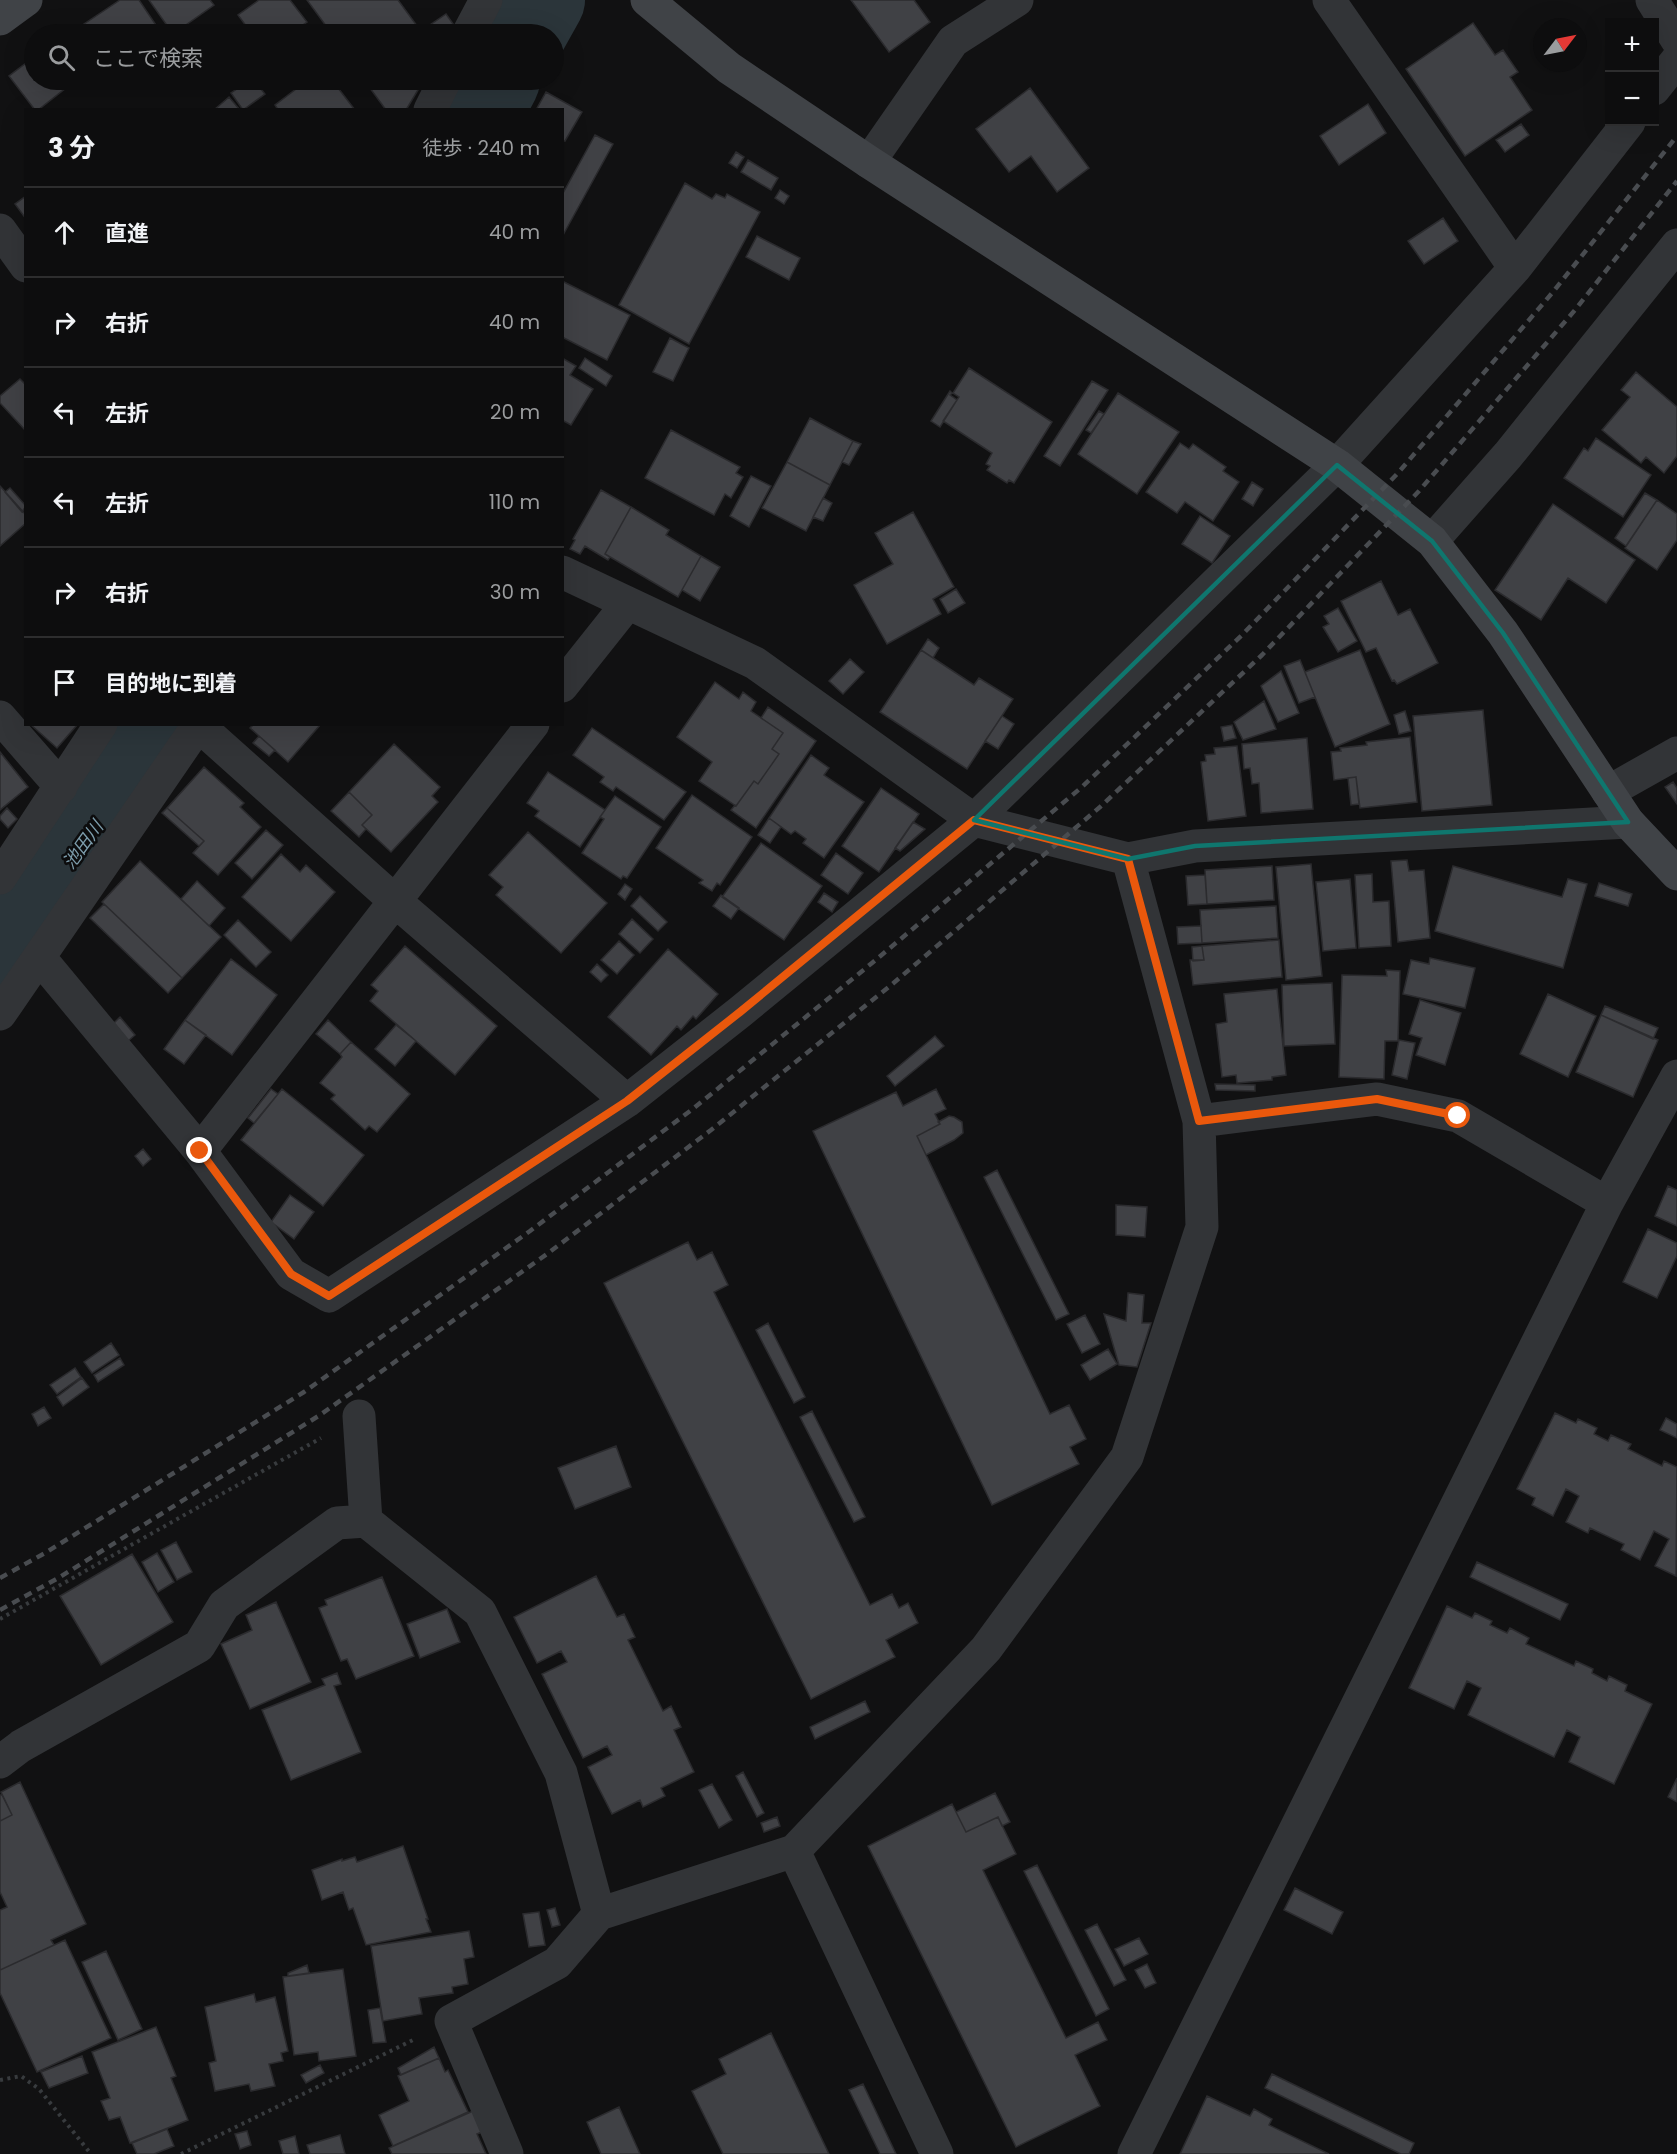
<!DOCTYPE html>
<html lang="ja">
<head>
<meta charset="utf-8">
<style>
  :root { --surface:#0d0d0e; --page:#1b1b1c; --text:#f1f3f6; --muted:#9a9c9e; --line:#2d2d2e }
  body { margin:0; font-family:Poppins,"Noto Sans JP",sans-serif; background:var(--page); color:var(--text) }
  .controls { position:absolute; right:18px; top:18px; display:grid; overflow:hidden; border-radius:0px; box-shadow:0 6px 24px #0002 }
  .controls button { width:54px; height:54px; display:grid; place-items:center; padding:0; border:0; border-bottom:2px solid var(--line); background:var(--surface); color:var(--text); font:30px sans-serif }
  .compass { position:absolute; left:1533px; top:18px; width:54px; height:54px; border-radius:50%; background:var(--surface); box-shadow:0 6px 24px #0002; rotate:58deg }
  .stop { position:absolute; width:18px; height:18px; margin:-14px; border:4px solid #ea580c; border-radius:50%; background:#fff }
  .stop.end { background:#ea580c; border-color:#fff; box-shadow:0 2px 6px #0008 }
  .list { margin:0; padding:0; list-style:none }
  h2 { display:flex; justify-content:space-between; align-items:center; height:78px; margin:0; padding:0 24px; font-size:26px }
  h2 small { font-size:20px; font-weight:400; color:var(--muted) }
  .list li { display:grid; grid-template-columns:39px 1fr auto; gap:18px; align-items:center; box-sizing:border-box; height:90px; padding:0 24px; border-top:2px solid var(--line) }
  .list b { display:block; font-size:22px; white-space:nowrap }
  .list em { font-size:20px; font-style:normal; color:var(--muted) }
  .icon { flex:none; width:33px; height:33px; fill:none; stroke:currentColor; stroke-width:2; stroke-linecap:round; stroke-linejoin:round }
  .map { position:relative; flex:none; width:1677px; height:2154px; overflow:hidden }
  .search { position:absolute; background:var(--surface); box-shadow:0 6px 24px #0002; left:24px; top:24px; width:540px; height:66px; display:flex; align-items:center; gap:15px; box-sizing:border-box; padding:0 21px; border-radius:33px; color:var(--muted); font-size:22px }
  .panel { position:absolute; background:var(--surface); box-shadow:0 6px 24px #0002; left:24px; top:108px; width:540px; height:618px; border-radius:0px }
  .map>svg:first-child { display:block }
</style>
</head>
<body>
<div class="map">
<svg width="1677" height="2154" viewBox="0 0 1677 2154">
  <rect width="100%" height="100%" fill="#111112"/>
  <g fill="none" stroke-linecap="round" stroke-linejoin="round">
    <path stroke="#2b353a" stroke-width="84" d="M524 34 543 0
      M482 110 498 80
      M0 961 43 898 115 800 159 724"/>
  </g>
  <path fill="#404145" stroke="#2b2b2e" stroke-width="1.5" d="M120 0H139L162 34H69Z
    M149 0H210L214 5 173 34Z
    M259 0H290L307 22 290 34H252L238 15Z
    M307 0H398L423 34H332Z
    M851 0H914L930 22 889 52Z
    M446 14 456 28 447 34H432L427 27Z
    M1473 23 1495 55 1503 50 1518 72 1510 77 1532 110 1465 156 1406 69Z
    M34 57V80H68L71 84 38 110H35L9 76Z
    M250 80H254L265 94 243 110 231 93Z
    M308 80H332L355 110H278L275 105Z
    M364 80H424L406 110H386Z
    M1030 88 1089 168 1057 192 1031 156 1009 172 976 129Z
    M546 92 582 112 565 141 562 140V110H536Z
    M229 97 240 110H214Z
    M1368 104 1386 133 1339 165 1320 136Z
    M1521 124 1529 135 1505 152 1496 140Z
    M595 135 613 144 562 237V195Z
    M736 152 744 157 737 168 729 163Z
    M748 160 778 178 771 190 741 172Z
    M685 183 712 199 716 194 725 198 727 194 760 212 689 344 619 305Z
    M780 190 789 196 784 204 775 198Z
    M26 196V219L15 204Z
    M1443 218 1458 241 1424 264 1408 241Z
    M757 236 800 258 789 280 746 257Z
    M562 281 630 315 607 360 562 337Z
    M670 338 689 348 673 381 653 372Z
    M562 358 576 366 570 375 593 389 571 425 562 420Z
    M585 358 612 376 606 386 579 368Z
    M969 368 1052 422 1014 483 1009 480 1007 483 987 470 990 466 986 464 992 453 943 421 959 397 953 393Z
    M1636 372 1677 407V456L1664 473 1646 457 1641 463 1602 430 1630 397 1621 390Z
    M20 379 26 385V431L0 403V396Z
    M1092 381 1108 390 1060 466 1044 456Z
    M950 391 952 393 950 395 957 400 940 427 931 421Z
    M1118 393 1179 432 1137 494 1078 454Z
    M1099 411 1104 414 1091 433 1086 430Z
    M810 418 853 441 830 485 787 462Z
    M671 430 740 467 736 473 743 477 731 498 725 494 714 515 645 478Z
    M1596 438 1651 475 1623 517 1564 478 1584 448 1588 451Z
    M853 441 861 444 849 465 842 462Z
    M1180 443 1189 449 1193 444 1226 467 1223 471 1239 482 1213 521 1185 502 1177 513 1146 492Z
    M787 462 830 485 806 531 762 508Z
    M751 476 771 486 749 527 730 516Z
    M1252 482 1263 489 1253 506 1242 499Z
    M0 486 26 515V523L0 546Z
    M10 488 26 506 22 512 5 492Z
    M601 490 631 507 605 554 610 557 608 560 585 546 580 554 570 549 575 540 573 539Z
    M1645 493 1657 500 1626 546 1615 538Z
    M823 498 832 503 823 521 813 517Z
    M1657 500 1677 514V540L1657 570 1625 548Z
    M1553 504 1635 560 1606 603 1568 578 1541 620 1495 590Z
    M631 507 669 530 666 535 701 556 678 597 605 554Z
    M913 512 954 587 933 599 941 614 887 644 854 585 893 564 875 533Z
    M1200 516 1230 536 1212 563 1182 544Z
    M701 556 720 567 700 601 682 590Z
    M1381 581 1398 615 1410 609 1438 663 1397 684 1394 680 1392 681 1376 648 1366 652 1341 601Z
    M956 589 965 603 948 613 940 599Z
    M1338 608 1357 641 1338 652 1323 627 1329 624 1324 616Z
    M928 639 939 648 933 658 921 650Z
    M921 650 974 685 979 678 1013 699 967 769 880 712Z
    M1360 650 1390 724 1335 747 1305 672Z
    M850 659 864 672 843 694 829 681Z
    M1300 660 1315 697 1299 703 1284 666Z
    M1281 671 1299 713 1278 722 1261 686Z
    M715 682 739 699 743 692 756 702 751 711 783 733 772 749 779 754 758 784 754 781 736 806 699 781 712 762 677 737Z
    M1264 701 1276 729 1243 740 1234 722Z
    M768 707 816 741 756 828 731 810 735 805 736 806 754 781 758 784 779 754 772 749 783 733 761 718Z
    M1483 710 1492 805 1422 811 1413 716Z
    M1405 711 1411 731 1399 734 1394 715Z
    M1002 716 1014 724 998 749 985 741Z
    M30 724H78L57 748Z
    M254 724H321L288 762 250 728Z
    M1232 725 1236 738 1224 741 1221 727Z
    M592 728 686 792 664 820 616 787 613 791 600 782 604 777 573 755Z
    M259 736 275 750 269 756 253 743Z
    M1410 737 1417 802 1360 808 1356 777 1334 780 1331 752 1341 751 1340 748 1367 745 1366 742Z
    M1307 738 1313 809 1261 813 1259 783 1252 784 1250 768 1244 769 1242 744Z
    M394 744 440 787 432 796 438 802 391 852 362 825 372 815 349 792Z
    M1237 746 1246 816 1208 821 1201 762 1206 761 1205 755 1215 754 1214 748Z
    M0 752 28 787 0 810Z
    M811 755 829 768 824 775 864 802 824 858 803 843 806 839 795 831 791 834 769 818Z
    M204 767 244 803 240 807 261 827 218 875 193 853 204 841 167 808Z
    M548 772 605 810 580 847 535 816 539 811 527 803Z
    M1356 777 1359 804 1351 805 1348 778Z
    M1673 782 1677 788V804L1665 787Z
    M881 788 919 814 879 872 842 846Z
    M349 792 372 815 362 825 366 829 359 837 331 811Z
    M692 795 752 837 720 885 717 883 712 891 699 883 703 880 656 848Z
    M615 796 661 827 627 878 623 876 621 879 582 853 604 819 600 817Z
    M7 808 17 819 8 828 0 819V816Z
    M167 808 204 841 199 846 162 813Z
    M769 818 781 827 770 843 758 835Z
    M913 822 925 829 900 851 895 848Z
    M266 830 283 845 252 879 235 863Z
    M528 832 607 903 561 953 496 895 503 887 489 875Z
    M761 843 822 886 784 940 722 897Z
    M836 853 863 873 848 894 821 875Z
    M281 854 300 872 306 865 335 892 291 941 242 897Z
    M1407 860 1409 871 1424 870 1430 938 1398 942 1391 861Z
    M140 861 221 937 182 978 102 902Z
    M1311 864 1322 976 1286 980 1276 867Z
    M1272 866 1274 900 1207 904 1205 870Z
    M1453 866 1562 897 1568 879 1587 884 1563 968 1435 931Z
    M1372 874 1373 902 1389 901 1391 946 1359 948 1355 875Z
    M1205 875 1207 904 1188 905 1186 876Z
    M1350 879 1356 948 1323 951 1316 882Z
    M197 881 225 908 209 926 181 899Z
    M1599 883 1632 894 1628 906 1595 896Z
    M625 884 632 889 625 900 618 894Z
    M824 893 838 902 832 912 818 902Z
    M721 895 739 908 731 919 713 906Z
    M640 896 667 922 658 931 631 906Z
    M104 904 182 978 168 993 90 918Z
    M1276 906 1278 938 1202 943 1200 910Z
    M632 919 653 939 640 953 619 934Z
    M238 920 271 952 256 967 224 935Z
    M1201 926 1202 943 1178 944 1177 927Z
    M1279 940 1282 977 1193 985 1190 960H1204L1202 946Z
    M619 941 634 955 617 974 601 960Z
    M405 946 497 1026 455 1075 370 1001 378 991 371 985Z
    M1202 946 1204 960 1193 961 1192 947Z
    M668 949 718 994 696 1019 693 1016 681 1030 677 1026 651 1055 608 1017Z
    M1430 958 1475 968 1465 1008 1403 994 1411 960 1429 964Z
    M231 959 277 995 232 1055 185 1020Z
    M597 964 608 975 601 982 590 972Z
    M1386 970 1400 971 1398 1041H1385L1384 1079 1339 1077 1342 975 1387 976Z
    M1332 983 1335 1044 1284 1046 1282 985Z
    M1277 989 1286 1075 1272 1077V1080L1237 1083 1236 1075 1222 1077 1216 1024 1227 1022 1224 994Z
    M1548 994 1596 1016 1568 1077 1520 1054Z
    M1420 1000 1461 1013 1445 1065 1416 1055 1422 1038 1409 1034Z
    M1605 1006 1658 1028 1653 1039 1601 1015Z
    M1601 1015 1658 1040 1633 1097 1576 1072Z
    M120 1017 135 1035 128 1041 114 1023Z
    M185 1020 206 1035 184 1064 164 1049Z
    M328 1020 351 1042 340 1054 316 1034Z
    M396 1025 416 1041 395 1066 375 1049Z
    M935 1036 944 1046 895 1086 887 1076Z
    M1399 1040 1415 1043 1407 1079 1392 1075Z
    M351 1042 410 1094 377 1132 369 1126 365 1130 331 1099 335 1095 320 1083 342 1057 340 1054Z
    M1215 1084 1255 1085V1091L1216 1090Z
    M271 1089 278 1094 254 1123 248 1118Z
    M282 1089 364 1155 323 1206 241 1140Z
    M936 1089 946 1109 935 1114 940 1124 917 1136 1050 1414 1069 1405 1086 1439 1070 1447 1079 1464 992 1505 813 1131 896 1092 903 1106Z
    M949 1116 954 1117 962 1122 963 1133 954 1140 926 1155 917 1136 940 1124 938 1122Z
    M143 1149 151 1159 143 1166 135 1156Z
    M997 1170 1069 1314 1056 1320 984 1177Z
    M1668 1186 1677 1190V1226L1655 1216Z
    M290 1195 314 1212 294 1239 271 1222Z
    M1116 1205 1147 1207 1145 1237 1116 1235Z
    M1648 1229 1677 1243V1256L1657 1298 1623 1282Z
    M688 1242 697 1260 712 1252 728 1285 714 1292 870 1605 892 1594 899 1608 908 1603 918 1623 886 1640 895 1657 811 1699 604 1283Z
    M1128 1293 1144 1295 1142 1323H1151L1137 1367 1119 1365 1104 1314 1126 1321Z
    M1085 1315 1100 1344 1082 1353 1067 1324Z
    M768 1323 805 1397 794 1403 756 1330Z
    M111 1343 119 1355 92 1373 84 1362Z
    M1108 1349 1117 1364 1090 1380 1081 1365Z
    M120 1358 124 1365 98 1382 94 1375Z
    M75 1368 81 1377 57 1394 50 1385Z
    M82 1378 89 1387 63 1406 57 1397Z
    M44 1407 51 1418 38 1426 32 1414Z
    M812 1411 865 1517 854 1522 800 1417Z
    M1555 1413 1576 1423 1578 1419 1597 1428 1594 1434 1608 1441 1611 1435 1631 1444 1628 1449 1662 1466 1664 1461 1677 1467 1676 1576 1655 1566 1669 1539 1654 1531 1640 1560 1621 1550 1624 1544 1590 1528 1588 1533 1566 1522 1579 1496 1566 1489 1553 1516 1532 1505 1535 1498 1517 1489Z
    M1666 1418 1677 1424V1438L1660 1430Z
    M616 1446 631 1487 575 1509 558 1468Z
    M176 1542 192 1572 177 1580 161 1550Z
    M157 1553 174 1582 158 1592 142 1562Z
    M132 1554 173 1622 101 1665 60 1596Z
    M1477 1562 1568 1604 1560 1620 1470 1577Z
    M596 1576 617 1617 624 1614 635 1637 628 1640 663 1711 671 1706 681 1727 674 1730 694 1772 661 1788 665 1796 643 1807 640 1800 612 1814 588 1767 612 1755 607 1746 583 1758 542 1674 567 1662 561 1651 537 1663 514 1617Z
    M382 1577 414 1656 356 1679 347 1659 341 1661 319 1608 327 1605 325 1600Z
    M276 1602 311 1682 250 1709 221 1644 252 1630 246 1615Z
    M1447 1606 1472 1618 1475 1613 1492 1621 1490 1625 1507 1633 1510 1628 1529 1638 1526 1644 1574 1666 1576 1661 1593 1669 1592 1673 1607 1681 1609 1676 1627 1685 1625 1691 1652 1704 1614 1784 1569 1762 1580 1737 1567 1730 1554 1757 1468 1715 1481 1688 1467 1681 1454 1709 1409 1688Z
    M447 1609 460 1642 420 1658 407 1624Z
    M337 1673 341 1684 334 1686 361 1752 291 1780 262 1710 325 1685 322 1679Z
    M865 1701 870 1712 815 1739 810 1727Z
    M743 1772 764 1813 757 1817 736 1776Z
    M1677 1778V1802L1668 1797Z
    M20 1782 86 1924 51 1940 54 1945 0 1970V1910L7 1907 0 1892V1821L12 1815 1 1792Z
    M712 1784 732 1820 719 1828 699 1790Z
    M995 1793 1010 1822 1002 1826 998 1817 966 1832 956 1812Z
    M0 1795H2L12 1815 0 1821Z
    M952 1804 966 1832 998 1817 1016 1854 983 1870 1066 2038 1098 2022 1107 2040 1075 2055 1100 2106 1016 2147 868 1846Z
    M777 1817 780 1826 764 1832 761 1823Z
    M403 1846 428 1919H426L431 1932 366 1945 353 1908 349 1910 343 1892 322 1900 312 1870 342 1859V1861L355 1857 357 1862Z
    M1037 1865 1109 2009 1096 2016 1024 1871Z
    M1295 1888 1343 1912 1332 1934 1284 1910Z
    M555 1908 560 1925 552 1927 547 1910Z
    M539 1912 545 1945 529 1947 523 1914Z
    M1097 1924 1126 1980 1114 1986 1085 1930Z
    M469 1931 474 1957 464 1959 468 1984 452 1987 453 1993 419 1998 422 2014 383 2021 371 1946Z
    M1139 1938 1148 1954 1124 1966 1115 1949Z
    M65 1940 111 2038 37 2072 0 1993V1970Z
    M106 1951 142 2029 118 2040 82 1962Z
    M1147 1964 1156 1983 1145 1988 1135 1970Z
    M307 1965 309 1973 288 1976V1973Z
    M343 1969 356 2056 319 2061 318 2052 294 2055 283 1977Z
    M254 1994 256 2002 275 1997 288 2051 281 2053 283 2061 269 2064 275 2086 251 2091 249 2084 215 2091 209 2063 216 2061 205 2007Z
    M380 2008 386 2042 373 2043 368 2010Z
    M156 2027 176 2076 171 2078 188 2120 130 2143 120 2117 109 2120 101 2101 110 2098 92 2052Z
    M771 2033 829 2154H723L692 2091 726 2074 719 2059Z
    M434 2047 439 2058 401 2075 398 2068Z
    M82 2056 88 2073 49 2088 41 2072Z
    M439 2058 445 2072 448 2070 468 2112 393 2146 379 2115 409 2101 398 2076Z
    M320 2065 324 2073 306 2083 301 2075Z
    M1272 2074 1414 2143 1409 2154H1401L1265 2088Z
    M863 2084 896 2154H880L849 2090Z
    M1207 2096 1250 2116 1254 2109 1272 2119 1269 2125 1329 2154H1180Z
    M619 2107 640 2154H601L587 2122Z
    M473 2111 482 2132 477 2134 486 2154H392L389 2148Z
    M167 2129 174 2146 154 2154H137L132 2143Z
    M247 2131 251 2145 240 2149 235 2134Z
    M340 2135 345 2154H310L307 2145Z
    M295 2136 299 2154H283L279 2141Z"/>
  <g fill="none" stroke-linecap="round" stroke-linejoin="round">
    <path stroke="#383b3e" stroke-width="4" stroke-dasharray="3 4.5" stroke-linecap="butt" d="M0 1619 321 1438
      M0 2080 21 2076 39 2089 91 2154
      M181 2154 415 2039"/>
    <path stroke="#323437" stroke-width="33" d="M1329 0 1515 268
      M1652 0 1677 40
      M468 34 486 0
      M1654 89 1677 60
      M430 110 445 80
      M869 162 953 41 1017 0
      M0 230 26 266
      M1432 541 1508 455 1677 245
      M562 572 755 663 974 820 1128 859 1195 846 1628 822
      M562 686 628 603
      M0 717 61 787
      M198 725 395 901 627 1101
      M1608 792 1677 753
      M0 878 101 724
      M40 958 200 1151 291 1274 329 1296 627 1101 740 1012 974 820 1337 465 1515 268 1629 122
      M0 1014 199 724
      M1199 1121 1377 1099 1458 1116 1607 1203
      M200 1151 533 724
      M359 1416 366 1521
      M0 1762 21 1746 199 1646 224 1605 337 1523 366 1521 480 1612 561 1773 599 1914
      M507 2154 451 2021 557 1963 599 1914 794 1851
      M937 2154 794 1851 986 1649 1127 1457 1202 1227 1199 1121 1128 859
      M1134 2154 1607 1203 1677 1076"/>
    <path stroke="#404347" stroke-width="33" d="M647 0 729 68 869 162 1337 465 1432 541 1503 633 1628 822 1677 874
      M0 19 26 0"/>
    <path stroke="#494c50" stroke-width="4.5" stroke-dasharray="8 6" stroke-linecap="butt" d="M0 1578 45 1553 304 1392 530 1231 694 1108 872 963 1082 787 1242 635 1398 473 1553 292 1677 136
      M0 1610 60 1577 320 1415 547 1254 711 1130 890 986 1100 807 1262 655 1419 491 1575 310 1677 181"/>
  </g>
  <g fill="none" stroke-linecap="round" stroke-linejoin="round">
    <path stroke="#ea580c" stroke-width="8" d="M200 1151 291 1274 329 1296 627 1101 740 1012 974 820 1128 859 1199 1121 1377 1099 1458 1116"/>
  </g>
  <path fill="none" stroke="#0f766e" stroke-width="4.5" stroke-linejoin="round" d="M1337 465 1432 541 1503 633 1628 822 1195 846 1128 859 974 820Z"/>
  <g text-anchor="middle" stroke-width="5" stroke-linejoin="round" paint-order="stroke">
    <g font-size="18" font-style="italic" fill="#7c9cab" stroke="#0c0c0d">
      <text transform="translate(83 845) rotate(-54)" y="6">池田川</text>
    </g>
  </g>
</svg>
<div class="controls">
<button>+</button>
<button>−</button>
</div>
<svg class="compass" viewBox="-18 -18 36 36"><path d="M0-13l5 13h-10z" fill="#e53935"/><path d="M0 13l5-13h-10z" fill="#9a9c9e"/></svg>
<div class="stop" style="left:1458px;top:1116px"></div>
<div class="stop end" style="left:200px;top:1151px"></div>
<div class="search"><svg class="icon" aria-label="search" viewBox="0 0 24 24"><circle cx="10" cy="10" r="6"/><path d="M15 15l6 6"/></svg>ここで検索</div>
<section class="panel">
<h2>3 分<small>徒歩 · 240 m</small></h2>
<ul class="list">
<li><svg class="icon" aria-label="ahead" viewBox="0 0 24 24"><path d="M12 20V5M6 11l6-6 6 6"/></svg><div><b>直進</b></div><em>40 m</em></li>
<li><svg class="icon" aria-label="right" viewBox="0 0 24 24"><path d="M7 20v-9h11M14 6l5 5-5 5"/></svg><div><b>右折</b></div><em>40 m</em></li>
<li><svg class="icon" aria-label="left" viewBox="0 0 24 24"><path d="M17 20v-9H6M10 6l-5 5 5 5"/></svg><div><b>左折</b></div><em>20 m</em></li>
<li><svg class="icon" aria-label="left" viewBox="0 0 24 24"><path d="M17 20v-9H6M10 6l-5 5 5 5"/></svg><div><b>左折</b></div><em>110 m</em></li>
<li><svg class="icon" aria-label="right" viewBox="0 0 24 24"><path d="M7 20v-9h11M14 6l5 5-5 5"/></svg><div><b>右折</b></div><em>30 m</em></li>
<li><svg class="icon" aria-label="arrive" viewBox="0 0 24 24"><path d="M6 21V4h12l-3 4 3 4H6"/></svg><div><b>目的地に到着</b></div></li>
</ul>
</section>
</div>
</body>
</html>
